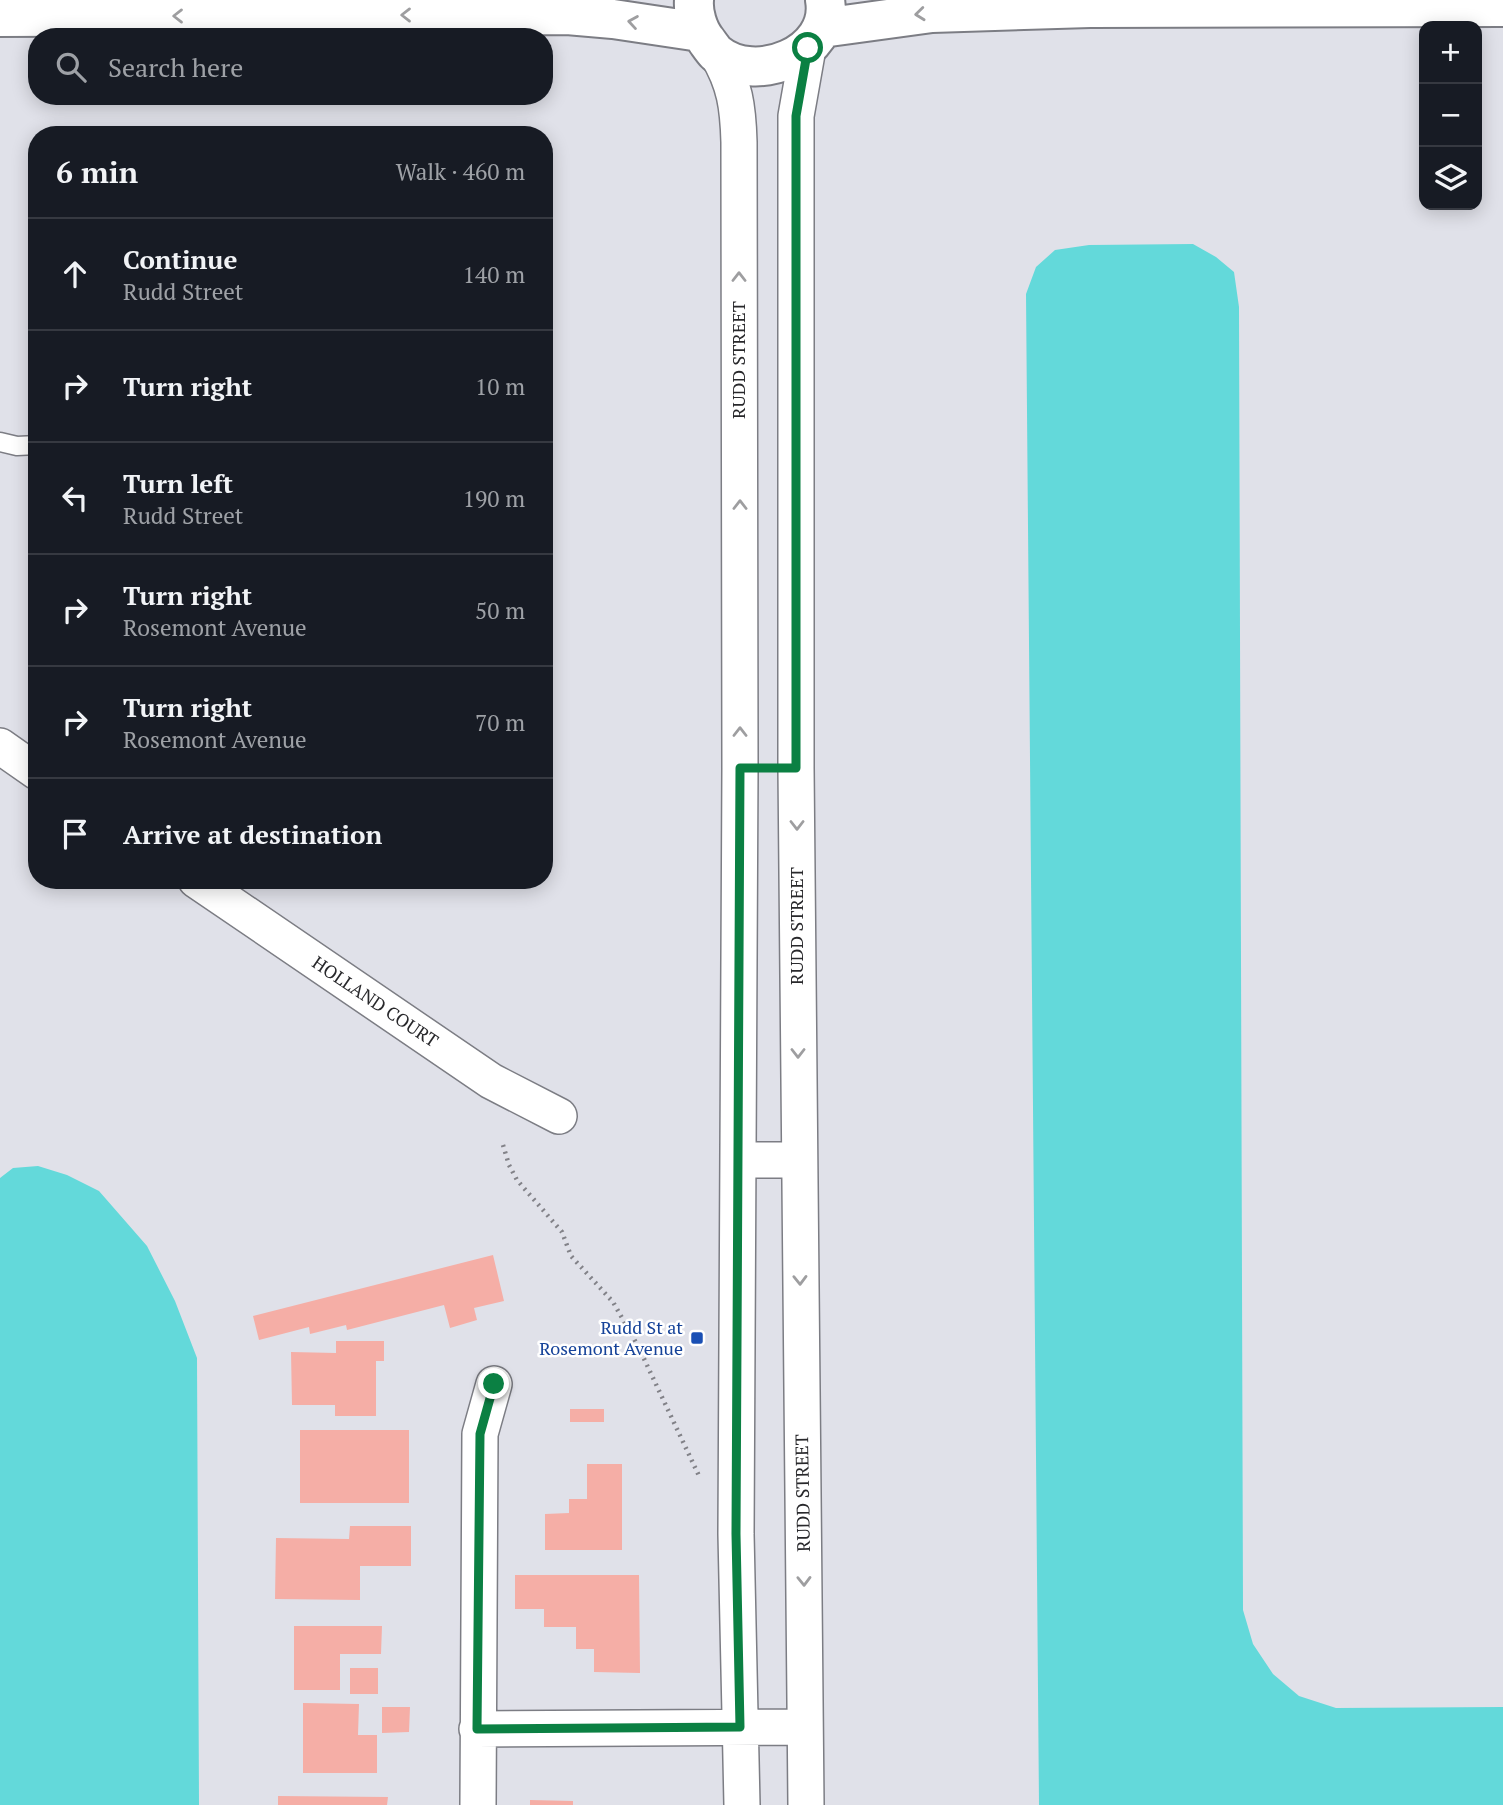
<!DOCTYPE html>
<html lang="en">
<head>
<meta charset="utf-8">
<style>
  :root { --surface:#171b24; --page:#242831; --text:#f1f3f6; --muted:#9ea1a6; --line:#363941 }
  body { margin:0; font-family:"PT Serif",serif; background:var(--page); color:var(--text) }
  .controls { position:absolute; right:21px; top:21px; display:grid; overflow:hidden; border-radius:14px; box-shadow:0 4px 18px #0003 }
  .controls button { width:63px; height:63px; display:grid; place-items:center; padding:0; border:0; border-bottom:2px solid var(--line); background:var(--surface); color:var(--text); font:35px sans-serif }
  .stop { position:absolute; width:21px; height:21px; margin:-16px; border:5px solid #0b8043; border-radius:50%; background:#fff }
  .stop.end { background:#0b8043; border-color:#fff; box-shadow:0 2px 7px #0008 }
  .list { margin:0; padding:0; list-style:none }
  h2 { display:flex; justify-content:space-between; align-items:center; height:91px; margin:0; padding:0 28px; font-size:30px }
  h2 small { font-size:23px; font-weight:400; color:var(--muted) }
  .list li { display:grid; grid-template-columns:46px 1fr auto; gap:21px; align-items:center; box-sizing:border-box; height:112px; padding:0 28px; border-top:2px solid var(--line) }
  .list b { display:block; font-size:26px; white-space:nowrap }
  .list p { margin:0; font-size:23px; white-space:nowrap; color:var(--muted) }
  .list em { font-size:23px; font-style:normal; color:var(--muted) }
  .icon { flex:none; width:38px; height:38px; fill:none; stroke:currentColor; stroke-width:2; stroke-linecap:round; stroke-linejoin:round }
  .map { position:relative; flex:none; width:1503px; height:1805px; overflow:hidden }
  .search { position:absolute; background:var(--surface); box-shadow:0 4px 18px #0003; left:28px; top:28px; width:525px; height:77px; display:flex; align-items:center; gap:18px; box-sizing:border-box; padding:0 24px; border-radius:28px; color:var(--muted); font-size:26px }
  .panel { position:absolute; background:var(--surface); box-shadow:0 4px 18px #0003; left:28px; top:126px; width:525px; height:763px; border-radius:28px }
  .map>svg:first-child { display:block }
</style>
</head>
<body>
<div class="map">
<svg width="1503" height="1805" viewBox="0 0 1503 1805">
  <rect width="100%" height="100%" fill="#e0e1e9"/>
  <path fill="#63d9da" d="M1193 244 1216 257 1234 272 1239 307 1243 1610 1253 1644 1273 1674 1299 1696 1336 1708 1503 1707V1805H1039L1026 294 1036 267 1055 250 1089 245Z
    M38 1166 67 1175 99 1191 147 1246 175 1301 197 1358 199 1805H0V1178L13 1168Z"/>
  <path fill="#f5aea6" d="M493 1255 504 1301 474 1308 477 1320 450 1328 444 1305 347 1330 346 1325 310 1334 309 1327 259 1340 253 1316Z
    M336 1341H384V1361H376V1416H335V1405H292L291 1352 336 1353Z
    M570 1409H604V1422H570Z
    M300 1430H409V1503H300Z
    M587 1464H622V1550H545V1514L569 1513V1499H587Z
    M350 1526H411V1566H360V1600L275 1599 276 1538 349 1539Z
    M515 1575H639L640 1673 594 1672V1649H576V1627H544V1609H515Z
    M294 1626H382L381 1654H340V1690H294Z
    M350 1668H378V1694H350Z
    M303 1703 359 1704 358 1735H377V1773H303Z
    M382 1707H410L409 1732 382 1733Z
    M278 1796 388 1797 387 1805H278Z
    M530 1800 573 1801V1805H530Z"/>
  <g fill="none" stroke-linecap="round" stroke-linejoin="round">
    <g stroke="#7c7d84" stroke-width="21">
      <path id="service" d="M0 442 17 446 37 445"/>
    </g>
    <g stroke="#7c7d84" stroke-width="38">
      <path id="minor" d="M717 54C735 84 738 107 739 142L740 768 736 1534 742 1805
        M0 746 37 772
        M196 880 491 1081 559 1116
        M738 1160H799
        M477 1729 805 1727
        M478 1805 480 1434 494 1384
        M806 1805 796 768V116L808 48"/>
    </g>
    <g stroke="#7c7d84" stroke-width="42">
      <path id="tertiary" d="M694 0C693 13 698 30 706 40 709 44 713 50 716 53 755 86 834 54 825 0
        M0 17 567 15 613 19 700 32
        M822 28 932 13 1090 8 1503 7"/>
    </g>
    <path stroke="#828288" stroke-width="4.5" stroke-dasharray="2 5" stroke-linecap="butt" d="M503 1145 509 1165 517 1180 562 1232 571 1256 613 1302 638 1346 700 1478"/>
    <use href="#service" stroke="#fff" stroke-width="18"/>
    <use href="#minor" stroke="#fff" stroke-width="35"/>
    <use href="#tertiary" stroke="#fff" stroke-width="38"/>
  </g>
  <defs><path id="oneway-chevron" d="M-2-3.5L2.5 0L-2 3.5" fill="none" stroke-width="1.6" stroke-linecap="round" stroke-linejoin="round" transform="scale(1.75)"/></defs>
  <g stroke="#9e9ea0">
    <use href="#oneway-chevron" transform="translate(920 14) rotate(174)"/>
    <use href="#oneway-chevron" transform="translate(406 15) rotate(180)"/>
    <use href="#oneway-chevron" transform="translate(178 16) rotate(180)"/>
    <use href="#oneway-chevron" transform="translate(633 22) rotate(-171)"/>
    <use href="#oneway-chevron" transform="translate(739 277) rotate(-90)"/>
    <use href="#oneway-chevron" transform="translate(740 505) rotate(-90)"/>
    <use href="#oneway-chevron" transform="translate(740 732) rotate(-90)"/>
    <use href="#oneway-chevron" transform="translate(797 825) rotate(90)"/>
    <use href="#oneway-chevron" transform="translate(798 1053) rotate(90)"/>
    <use href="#oneway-chevron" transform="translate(800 1280) rotate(89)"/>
    <use href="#oneway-chevron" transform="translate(804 1581) rotate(89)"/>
  </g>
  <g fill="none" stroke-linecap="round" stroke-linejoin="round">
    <path stroke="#0b8043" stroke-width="9" d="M494 1384 480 1434 477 1729 740 1727 736 1534 740 768H796V116L808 48"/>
  </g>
  <rect fill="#1a4fb4" stroke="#fff" stroke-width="2.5" x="690" y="1331" width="14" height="14" rx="3.5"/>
  <g text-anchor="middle" stroke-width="5" stroke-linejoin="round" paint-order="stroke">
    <g font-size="18" fill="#28282b" stroke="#fff">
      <text transform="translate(739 360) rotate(-90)" y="6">RUDD STREET</text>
      <text transform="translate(797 926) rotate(-90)" y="6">RUDD STREET</text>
      <text transform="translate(375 1002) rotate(34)" y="6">HOLLAND COURT</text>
      <text transform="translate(803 1493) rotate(-91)" y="6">RUDD STREET</text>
    </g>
    <g font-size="18" fill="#164399" stroke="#fff" text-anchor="end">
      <text x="683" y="1334">Rudd St at<tspan x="683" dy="21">Rosemont Avenue</tspan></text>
    </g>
  </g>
</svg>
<div class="controls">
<button>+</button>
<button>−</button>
<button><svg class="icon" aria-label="layers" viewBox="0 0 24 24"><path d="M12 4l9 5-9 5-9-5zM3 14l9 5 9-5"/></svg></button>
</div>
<div class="stop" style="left:808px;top:48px"></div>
<div class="stop end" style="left:494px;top:1384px"></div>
<div class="search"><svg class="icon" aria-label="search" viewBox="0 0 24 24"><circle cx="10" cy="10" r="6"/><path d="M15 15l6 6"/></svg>Search here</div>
<section class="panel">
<h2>6 min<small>Walk · 460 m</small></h2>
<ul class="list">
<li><svg class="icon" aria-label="ahead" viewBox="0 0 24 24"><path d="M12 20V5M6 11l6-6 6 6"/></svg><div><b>Continue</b><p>Rudd Street</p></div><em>140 m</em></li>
<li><svg class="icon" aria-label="right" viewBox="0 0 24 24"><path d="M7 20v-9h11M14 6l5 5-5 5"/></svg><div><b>Turn right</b></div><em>10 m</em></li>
<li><svg class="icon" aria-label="left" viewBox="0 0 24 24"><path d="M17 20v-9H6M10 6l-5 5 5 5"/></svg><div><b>Turn left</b><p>Rudd Street</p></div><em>190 m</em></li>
<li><svg class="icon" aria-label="right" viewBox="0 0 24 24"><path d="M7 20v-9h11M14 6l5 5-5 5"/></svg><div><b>Turn right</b><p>Rosemont Avenue</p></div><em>50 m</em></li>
<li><svg class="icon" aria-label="right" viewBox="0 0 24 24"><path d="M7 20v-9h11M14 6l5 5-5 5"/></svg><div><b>Turn right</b><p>Rosemont Avenue</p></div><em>70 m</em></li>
<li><svg class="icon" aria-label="arrive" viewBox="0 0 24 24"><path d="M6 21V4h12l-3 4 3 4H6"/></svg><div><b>Arrive at destination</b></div></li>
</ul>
</section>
</div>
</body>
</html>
